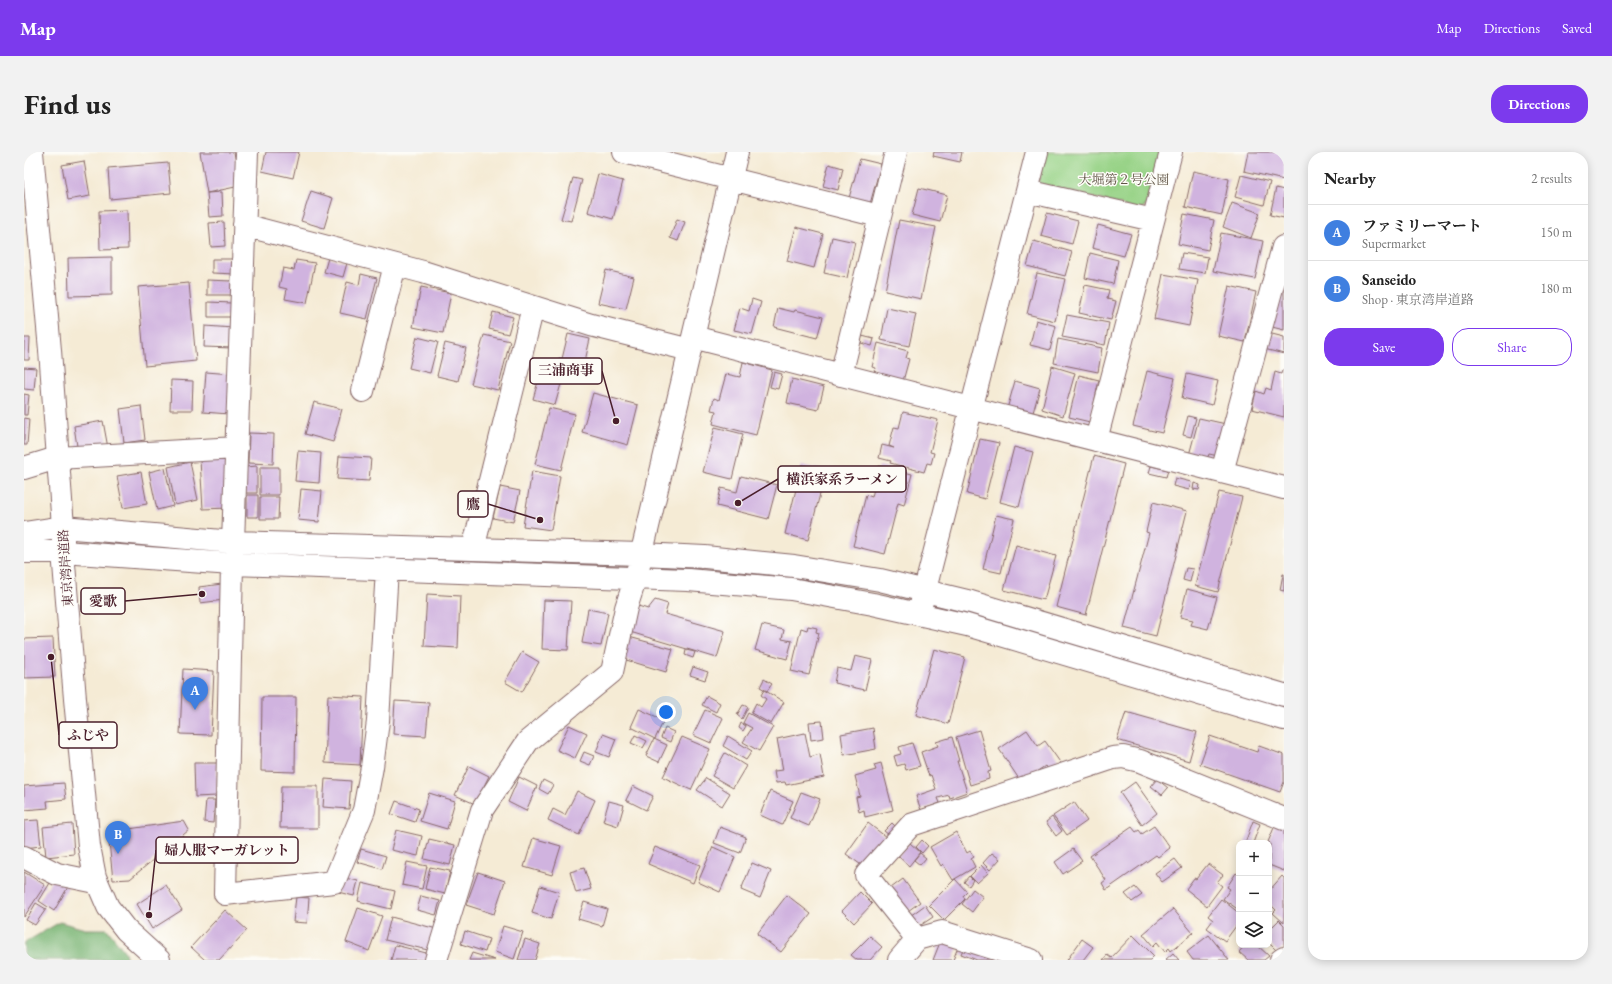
<!DOCTYPE html>
<html lang="en">
<head>
<meta charset="utf-8">
<style>
  :root { --surface:#fff; --page:#f2f2f2; --text:#222; --muted:#767676; --line:#e0e0e0; --accent:#7c3aed }
  body { margin:0; font-family:"EB Garamond","Noto Serif JP",serif; background:var(--page); color:var(--text) }
  .controls { position:absolute; right:12px; bottom:12px; display:grid; overflow:hidden; border-radius:8px; box-shadow:0 2px 10px #0003 }
  .controls button { width:36px; height:36px; display:grid; place-items:center; padding:0; border:0; border-bottom:1px solid var(--line); background:var(--surface); color:var(--text); font:20px sans-serif }
  .you { position:absolute; left:642px; top:560px; width:14px; height:14px; margin:-10px; border:3px solid #fff; border-radius:50%; background:#1a73e8; box-shadow:0 0 0 6px #1a73e833 }
  .badge { display:grid; place-items:center; width:26px; height:26px; border-radius:50%; background:var(--accent); color:#fff; font-size:13px; font-weight:700 }
  .pin { position:absolute; translate:-50% -33px; filter:drop-shadow(0 1px 2px #0008) }
  .pin::after { content:''; position:absolute; top:21px; width:14px; height:12px; background:inherit; clip-path:polygon(0 0,100% 0,50% 100%) }
  .list { margin:0; padding:0; list-style:none }
  h2 { display:flex; justify-content:space-between; align-items:center; height:52px; margin:0; padding:0 16px; font-size:17px }
  h2 small { font-size:13px; font-weight:400; color:var(--muted) }
  .list li { display:grid; grid-template-columns:26px 1fr auto; gap:12px; align-items:center; box-sizing:border-box; height:56px; padding:0 16px; border-top:1px solid var(--line) }
  .list b { display:block; font-size:15px; white-space:nowrap }
  .list p { margin:0; font-size:13px; white-space:nowrap; color:var(--muted) }
  .list em { font-size:13px; font-style:normal; color:var(--muted) }
  .actions { display:flex; gap:8px; padding:12px 16px }
  .actions a { flex:1; padding:9px 0; border:1px solid var(--accent); border-radius:16px; text-align:center; font-size:14px; color:var(--accent) }
  .actions .main { background:var(--accent); color:#fff }
  .icon { flex:none; width:22px; height:22px; fill:none; stroke:currentColor; stroke-width:2; stroke-linecap:round; stroke-linejoin:round }
  .map { position:relative; flex:none; width:1260px; height:808px; overflow:hidden; border-radius:16px }
  header { display:flex; align-items:center; gap:24px; box-sizing:border-box; height:56px; padding:0 20px; background:var(--accent); color:#fff }
  header strong { font-size:19px }
  nav { display:flex; gap:22px; margin-inline-start:auto; font-size:14px }
  .intro { display:flex; align-items:center; justify-content:space-between; box-sizing:border-box; height:96px; padding:0 24px }
  h1 { margin:0; font-size:28px }
  .button { padding:10px 18px; border-radius:16px; background:var(--accent); color:#fff; font-size:14px; font-weight:700 }
  main { display:flex; gap:24px; padding:0 24px }
  aside { flex:1; background:var(--surface); border-radius:16px; box-shadow:0 2px 10px #0003 }
  .map>svg:first-child { display:block }
</style>
</head>
<body>
<header>
<strong>Map</strong>
<nav><a>Map</a><a>Directions</a><a>Saved</a></nav>
</header>
<div class="intro"><h1>Find us</h1><a class="button">Directions</a></div>
<main>
<div class="map">
<svg width="1260" height="808" viewBox="0 0 1260 808">
  <rect width="100%" height="100%" fill="#fdfcf7"/>
  <filter id="ink" filterUnits="userSpaceOnUse"><feTurbulence type="fractalNoise" baseFrequency=".025" numOctaves="2"/><feDisplacementMap in="SourceGraphic" scale="8" xChannelSelector="R" yChannelSelector="G"/><feConvolveMatrix kernelMatrix="1 2 1 2 8 2 1 2 1" color-interpolation-filters="sRGB"/></filter>
  <filter id="wash" filterUnits="userSpaceOnUse"><feTurbulence type="fractalNoise" baseFrequency=".012" numOctaves="4" result="noise"/><feDisplacementMap in="SourceGraphic" scale="16" xChannelSelector="R" yChannelSelector="G"/><feGaussianBlur stdDeviation="0.9" result="paint"/><feColorMatrix in="noise" values="0 0 0 0 0 0 0 0 0 0 0 0 0 0 0 0 0 1.4 0 .05"/><feComposite in="paint" operator="in"/></filter>
  <g filter="url(#wash)">
    <rect width="100%" height="100%" fill="#f5ebd5"/>
    <path fill="#98d387" stroke="#717959" d="M1021 0H1136L1123 53 1115 58 1014 31Z"/>
    <path fill="#7ab574" stroke="#626a50" d="M36 770 61 777H83L101 800 103 808H0V791Z"/>
    <g id="blocks">
      <path fill="#d0b3df" d="M176 0H210L216 34 183 41Z
        M242 0H275L269 26 238 19Z
        M910 0H938L936 10 909 4Z
        M1224 0H1260V28L1220 19Z
        M836 7 857 12 846 52 825 46Z
        M60 9 66 44 44 48 38 13Z
        M144 11 147 41 86 47 84 16Z
        M805 12 819 16 814 38 799 34Z
        M1169 19 1205 27 1198 63 1161 55Z
        M574 22 599 29 589 67 564 60Z
        M1217 23 1246 30 1240 53 1211 45Z
        M549 26 558 28 547 69 537 67Z
        M895 36 923 43 916 70 888 63Z
        M1252 36 1260 38V66L1246 63Z
        M287 39 309 46 300 76 277 69Z
        M198 40 199 64 185 65 183 41Z
        M1208 51 1236 61 1227 86 1199 75Z
        M103 58 104 97 76 98 75 59Z
        M1023 61 1054 69 1048 92 1017 84Z
        M1160 62 1190 68 1184 98 1154 92Z
        M653 67 661 70 654 89 646 86Z
        M875 68 912 75 897 147 861 139Z
        M200 70 201 94 187 95 185 71Z
        M1074 73 1107 82 1100 104 1068 96Z
        M772 75 799 82 790 116 763 109Z
        M1197 81 1239 89 1231 127 1189 119Z
        M808 85 831 90 823 126 800 121Z
        M1010 89 1048 100 1041 124 1003 114Z
        M1066 101 1094 108 1089 132 1061 126Z
        M1158 101 1184 105 1181 121 1155 117Z
        M88 105V143L45 144 44 106Z
        M304 106 323 111 319 125 300 120Z
        M188 107H212V122L188 121Z
        M272 108 291 111 283 151 261 147 263 137 255 135 259 116 270 118Z
        M582 118 610 125 602 157 574 151Z
        M1013 121 1041 127 1031 169 1003 162Z
        M337 122 353 126 343 167 316 161 323 130 335 133Z
        M1139 122 1174 128 1165 174 1130 167Z
        M183 128 207 129V143H183Z
        M165 131 172 209 121 214 114 135Z
        M1061 133 1085 138 1083 147 1092 149 1087 168 1055 161Z
        M1205 134 1232 140 1221 190 1194 184Z
        M397 135 427 141 419 181 389 175Z
        M1257 138 1260 139V178L1248 175Z
        M728 147 737 150 728 182 710 178 716 156 725 159Z
        M184 150 208 151V165H184Z
        M754 156 770 160 771 158 799 165 793 186 750 175Z
        M863 156 892 162 885 194 857 188Z
        M469 160 489 165 484 182 465 177Z
        M1043 163 1085 171 1081 193 1038 185Z
        M1012 168 1032 174 1026 198 1006 193Z
        M181 174 209 176 208 196 180 195Z
        M1244 181 1260 185V202L1240 197Z
        M544 182 566 187 559 218 551 216 549 228 531 224 535 206 538 207Z
        M460 183 486 189 474 238 447 232Z
        M838 184 850 187 848 194 837 191Z
        M393 185 414 190 406 221 385 216Z
        M0 186H6L5 208H0Z
        M1034 187 1078 196 1074 220 1030 211Z
        M421 191 442 196 434 229 413 224Z
        M854 191 884 199 882 206 885 207 879 229 850 222 852 216 848 215Z
        M719 210 748 218 732 283 689 272 692 259 687 258 690 246 695 248 702 222 716 225Z
        M1028 214 1051 221 1039 264 1018 257Z
        M0 215 12 216 10 238 0 237Z
        M1258 218 1260 219V265L1228 257 1232 239 1240 242 1242 236 1247 238 1251 220 1257 222Z
        M1123 219 1151 226 1138 281 1109 274Z
        M182 220 208 222 205 262 179 260Z
        M750 220 758 222 754 237 746 235Z
        M1163 222 1194 229 1188 253 1158 246Z
        M1055 223 1075 228 1066 270 1045 265Z
        M515 226 537 232 531 253 509 247Z
        M768 227 800 235 794 258 763 251Z
        M147 228 169 229 168 258H146Z
        M991 229 1016 236 1008 264 983 257Z
        M569 241 614 253 604 293 558 280Z
        M0 242 5 243 3 263H0Z
        M290 250 318 257 309 290 281 282Z
        M117 254 121 288 100 291 96 257Z
        M525 256 551 262 537 318 511 312Z
        M879 260 914 268 906 300 910 301 907 312 903 311 900 320 866 311 867 309 855 306 858 293 870 296 865 294 870 275 875 276Z
        M1164 264 1172 266 1167 285 1159 283Z
        M0 266 5 267 3 293H0Z
        M1175 266 1202 272 1194 304 1185 302 1183 307 1165 303Z
        M79 269 84 296 54 301 50 274Z
        M691 275 719 282 708 327 679 320Z
        M225 281 250 282 249 312 224 311Z
        M956 287 975 291 961 347 943 342Z
        M990 295 1009 300 995 355 976 350Z
        M274 299 297 301 295 331 271 329Z
        M315 304 347 306 345 329 313 327Z
        M1070 304 1100 312 1062 463 1032 455Z
        M202 307 205 356 179 357 176 308Z
        M166 310 174 348 151 353 144 315Z
        M778 313 802 319 784 388 761 382Z
        M233 314V341H221V315Z
        M855 314 888 322 880 353 874 351 861 402 829 394 842 343 848 345Z
        M1127 314 1144 318 1142 325 1125 321Z
        M236 315H255V343H236Z
        M141 316 149 354 133 358 125 320Z
        M508 319 536 324 527 378 499 374Z
        M117 320 123 352 99 356 93 324Z
        M717 324 753 333 744 367 693 354 697 336 713 340Z
        M1151 326 1167 330 1165 338 1149 334Z
        M1170 331 1176 333 1175 338 1169 337Z
        M476 335 496 339 489 370 469 366Z
        M277 337 298 339 295 370 274 368Z
        M1195 340 1218 345 1194 440 1171 434Z
        M223 343H234V365H223Z
        M236 345H255L254 367H236Z
        M1129 350 1163 359 1132 484 1100 476 1125 381 1122 380Z
        M972 363 990 367 977 421 959 417Z
        M992 393 1032 404 1020 448 980 438Z
        M1162 416 1169 417 1166 430 1159 428Z
        M1259 422H1260V439L1256 438Z
        M198 432 200 448 176 451 175 435Z
        M1163 437 1193 445 1184 477 1167 473 1169 468 1156 465Z
        M403 442 436 444 434 496 400 494Z
        M520 448 547 449 544 498 518 497Z
        M631 448 644 452 641 462 701 479 693 506 606 480 614 454 624 457Z
        M564 457 584 461 577 494 558 491Z
        M738 473 760 478 758 487 768 489 763 507 731 498Z
        M784 474 793 476 792 480 795 481 785 523 767 519 777 476 783 478Z
        M605 485 649 497 642 520 599 507Z
        M29 486 31 525 0 526V487Z
        M910 497 941 505 924 572 892 563Z
        M662 498 671 500 669 506 661 503Z
        M498 500 515 510 498 540 481 530Z
        M831 504 848 508 841 538 810 531 813 516 827 519Z
        M669 515 684 520 681 528 666 523Z
        M159 517 190 519 187 583 156 582Z
        M740 527 748 532 743 539 736 535Z
        M740 538 760 550 747 572 727 561 732 551 737 555 742 547 737 543Z
        M304 543 339 545 336 613 301 611Z
        M683 544 696 551 692 560 678 553Z
        M238 545H272L271 620 237 619Z
        M371 549 405 551 402 584 369 582Z
        M719 553 724 555 718 567 713 563Z
        M615 557 640 568 631 587 607 575Z
        M681 558 699 566 687 591 669 583Z
        M1102 560 1173 580 1165 609 1093 588Z
        M724 561 749 575 735 599 719 590 728 576 719 571Z
        M798 569 800 586 787 588 785 570Z
        M717 571 722 574 719 579 715 576Z
        M545 573 563 581 551 606 533 598Z
        M641 576 650 580 646 590 637 586Z
        M849 576 852 597 820 603 817 582Z
        M955 578 967 619 964 620 965 627 946 633 932 585Z
        M1003 578 1014 594 1021 589 1038 613 1026 621 1021 614 997 630 975 597Z
        M781 581 786 605 796 602 800 625 762 633 761 630 752 631 750 619 759 618 753 587Z
        M579 582 592 587 585 605 572 600Z
        M611 583 623 589 619 596 607 591Z
        M704 584 728 599 722 608 699 594Z
        M1186 584 1233 600 1235 594 1260 603V630L1256 640 1176 612Z
        M658 585 686 597 667 638 639 625Z
        M928 585 935 609H933L943 640 926 646 925 643 914 646 916 651 897 658 892 644 912 637 907 623 905 624 897 600 914 594 912 590Z
        M630 587 643 593 635 610 622 604Z
        M888 591 896 614 882 618 880 612 873 614 870 604 877 602 875 595Z
        M560 600 570 604 566 613 556 609Z
        M701 601 722 614 709 636 688 624Z
        M170 611H193V644L171 645Z
        M857 611 869 658 841 665 840 658 835 660 832 645 836 644 831 624 852 618 850 613Z
        M445 614 465 624 451 652 431 643Z
        M495 625 513 634 502 659 484 650Z
        M682 626 706 641 698 654 673 638Z
        M301 627 327 629 325 657 299 655Z
        M1133 627 1144 636 1138 643 1127 634Z
        M519 628 529 633 524 642 515 637Z
        M1111 630 1133 661 1118 673 1096 641Z
        M40 631 42 647 23 649 24 656 0 658V634Z
        M257 634H294V676H256Z
        M609 634 629 644 622 658 602 648Z
        M553 639 571 648 555 683 524 668 529 657 541 663Z
        M746 639 769 649 758 673 736 663Z
        M777 640 796 647 785 674 766 666Z
        M405 641 431 649 423 677 396 669Z
        M182 648H191L189 671 180 670Z
        M372 649 395 657 391 670 367 662Z
        M585 649 600 653 594 674 579 669Z
        M1050 650 1063 669 1043 683 1029 664Z
        M1028 665 1038 679 1032 684 1022 670Z
        M14 668 17 694 0 696V669Z
        M160 669 165 678 106 727 89 728 84 680Z
        M1229 669 1236 672 1229 691H1221Z
        M844 671 862 685 840 715 822 702Z
        M868 671 872 675 865 683 860 679Z
        M1252 671 1260 675V719L1245 713 1246 691 1244 690Z
        M48 672 50 702 22 705 19 675Z
        M1130 674 1146 696 1134 705 1132 703 1082 738 1078 731 1082 728 1066 704 1108 675 1112 680 1115 678 1118 682Z
        M696 675 722 685 716 701 690 691Z
        M372 678 398 684 394 704 367 698Z
        M932 680 943 701 946 699 950 705 947 707 951 715 929 728 919 712 917 714 906 695Z
        M509 686 537 694 528 723 500 715Z
        M405 687 431 693 426 713 400 707Z
        M898 688 904 694 898 701 892 695Z
        M886 691 896 700 885 714 874 704Z
        M631 695 676 713 669 731 624 712Z
        M689 695 711 705 696 740 674 730Z
        M337 697 362 704 358 717 333 710Z
        M1049 697 1058 709 1039 722 1031 710Z
        M896 701 902 706 896 713 890 708Z
        M968 701 976 707 966 718 959 711Z
        M1151 707 1158 716 1138 730 1131 721Z
        M383 710 403 714 398 737 378 733Z
        M728 711 747 719 736 746 717 738Z
        M1184 712 1199 723 1193 730 1198 734 1183 754 1162 737 1170 726 1172 727Z
        M957 713 964 721 953 731 946 724Z
        M406 715 426 719 421 742 401 737Z
        M560 716 567 737 552 741 546 720Z
        M0 720 21 733 0 765Z
        M454 720 481 729 470 762 442 753Z
        M1212 721 1215 723V758L1199 747 1206 737 1203 735Z
        M945 724 949 728 945 734 940 730Z
        M1258 724 1260 726V771L1249 761 1252 758 1245 751V739Z
        M317 725 334 729 330 744 314 740Z
        M29 726 44 735 30 759 15 749Z
        M879 727 896 750 880 762 863 739Z
        M931 727 943 740 939 744 941 747 920 768 905 753Z
        M338 731 371 739 367 757 334 749Z
        M142 733 158 758 128 777 113 752Z
        M516 734 535 740 527 767 508 761Z
        M1111 735 1118 743 1108 750 1101 742Z
        M949 737 959 745 948 760 938 752Z
        M836 740 848 752 830 771 818 759Z
        M763 743 787 762 757 800 733 782Z
        M397 744 416 749 412 763 393 758Z
        M272 745 285 746 283 771 269 770Z
        M1197 747 1215 761V770L1201 789 1183 776 1189 768 1184 764Z
        M560 750 583 757 578 774 554 767Z
        M12 751 22 757 11 773 2 768Z
        M901 753 909 765 894 775 886 764Z
        M334 756 358 764 345 799 322 790Z
        M1149 757 1169 781 1147 799 1145 796 1141 800 1133 790 1129 794 1119 782Z
        M201 758 223 778 195 808H181L167 795Z
        M367 765 413 777 408 799 361 788Z
        M1255 768 1260 773V794L1254 800 1245 791V778Z
        M479 774 499 780 490 807 471 800Z
        M441 779 465 787 461 800 437 792Z
        M1109 783 1130 804 1126 808H1079L1083 803 1087 806Z
        M1185 783 1205 808H1169L1163 800Z
        M846 784 858 795 846 808H833L827 803Z
        M501 787 516 792 511 808H494Z
        M1058 787 1069 795 1059 808H1043Z
        M917 788 934 795 929 808H909Z
        M942 791 972 801 969 808H953L937 802Z
        M371 793 406 802 404 808H367Z
        M1221 793H1233L1245 804 1240 808H1224L1215 800Z
        M448 801 471 808H445Z
        M1149 801 1155 808H1141Z"/>
    </g>
  </g>
  <g filter="url(#ink)">
    <use href="#blocks" fill-opacity="0" stroke="#866666" stroke-width="1"/>
    <g fill="none" stroke-linecap="round" stroke-linejoin="round">
      <g stroke="#866666" stroke-width="24">
        <path id="minor" d="M600 0 855 64
          M1003 39 1129 68
          M220 73 399 120 567 173 666 198
          M669 185 1260 336
          M817 223 872 0
          M339 239 371 113
          M1072 288 1147 0
          M0 316 33 306 213 296
          M1198 320 1259 95H1260
          M39 375 209 390 617 402 681 405 770 414 856 428 947 450 1260 543
          M209 390 223 0
          M449 397 509 155
          M39 400 208 412 664 428 767 437 849 452 943 473 1260 567
          M208 412 201 742 310 730 340 658 348 615 354 569 363 417
          M897 453 1013 0
          M0 705 33 722 72 730
          M893 787 842 723 887 673 1089 606 1099 605 1116 609 1260 667
          M412 808 458 658 504 589 588 520 602 456 612 425 713 0
          M875 808 893 787 918 780 1007 808
          M1257 808 1260 806"/>
      </g>
      <g stroke="#866666" stroke-width="24">
        <path id="major" d="M0 381 39 375
          M0 400H39"/>
      </g>
      <g stroke="#866666" stroke-width="24">
        <path id="highway" d="M8 0 26 198 39 375V400L51 547 65 694 71 725 84 755 102 778 135 808"/>
      </g>
      <use href="#minor" stroke="#fff" stroke-width="22"/>
      <use href="#major" stroke="#fff" stroke-width="22"/>
      <use href="#highway" stroke="#fff" stroke-width="22"/>
    </g>
  </g>
  <g text-anchor="middle" stroke-width="3" stroke-linejoin="round" paint-order="stroke">
    <g font-size="13" fill="#615547" stroke="#fdfcf7">
      <text x="1100" y="32">大堀第２号公園</text>
    </g>
    <g font-size="13" fill="#4a1f2b" stroke="#fdfcf7">
      <text transform="translate(41 416) rotate(-94)" y="5">東京湾岸道路</text>
    </g>
  </g>
  <path fill="none" stroke="#4a1f2b" stroke-width="1.5" d="M592 269L578 219M714 351L754 327M516 368L464 352M178 442L101 449M27 505L35 583M125 763L132 698"/>
  <g fill="#4a1f2b" stroke="#fdfcf7" stroke-width="1.5">
    <circle cx="592" cy="269" r="4"/>
    <circle cx="714" cy="351" r="4"/>
    <circle cx="516" cy="368" r="4"/>
    <circle cx="178" cy="442" r="4"/>
    <circle cx="27" cy="505" r="4"/>
    <circle cx="125" cy="763" r="4"/>
  </g>
  <g fill="#fdfcf7" stroke="#4a1f2b" stroke-width="1.5">
    <rect x="506" y="206" width="72" height="26" rx="4"/>
    <rect x="754" y="314" width="128" height="26" rx="4"/>
    <rect x="434" y="339" width="30" height="26" rx="4"/>
    <rect x="57" y="436" width="44" height="26" rx="4"/>
    <rect x="35" y="570" width="58" height="26" rx="4"/>
    <rect x="132" y="685" width="142" height="26" rx="4"/>
  </g>
  <g font-size="14" text-anchor="middle" font-weight="bold" fill="#4a1f2b">
    <text x="542" y="223">三浦商事</text>
    <text x="818" y="332">横浜家系ラーメン</text>
    <text x="449" y="357">鷹</text>
    <text x="79" y="454">愛歌</text>
    <text x="64" y="588">ふじや</text>
    <text x="203" y="703">婦人服マーガレット</text>
  </g>
</svg>
<div class="controls">
<button>+</button>
<button>−</button>
<button><svg class="icon" aria-label="layers" viewBox="0 0 24 24"><path d="M12 4l9 5-9 5-9-5zM3 14l9 5 9-5"/></svg></button>
</div>
<div class="you"></div>
<div class="pin badge" style="left:171px;top:558px;background:#3f7fe0">A</div>
<div class="pin badge" style="left:94px;top:702px;background:#3f7fe0">B</div>
</div>
<aside>
<h2>Nearby<small>2 results</small></h2>
<ul class="list">
<li><span class="badge" style="background:#3f7fe0">A</span><div><b>ファミリーマート</b><p>Supermarket</p></div><em>150 m</em></li>
<li><span class="badge" style="background:#3f7fe0">B</span><div><b>Sanseido</b><p>Shop · 東京湾岸道路</p></div><em>180 m</em></li>
</ul>
<div class="actions"><a class="main">Save</a><a>Share</a></div>
</aside>
</main>
</body>
</html>
